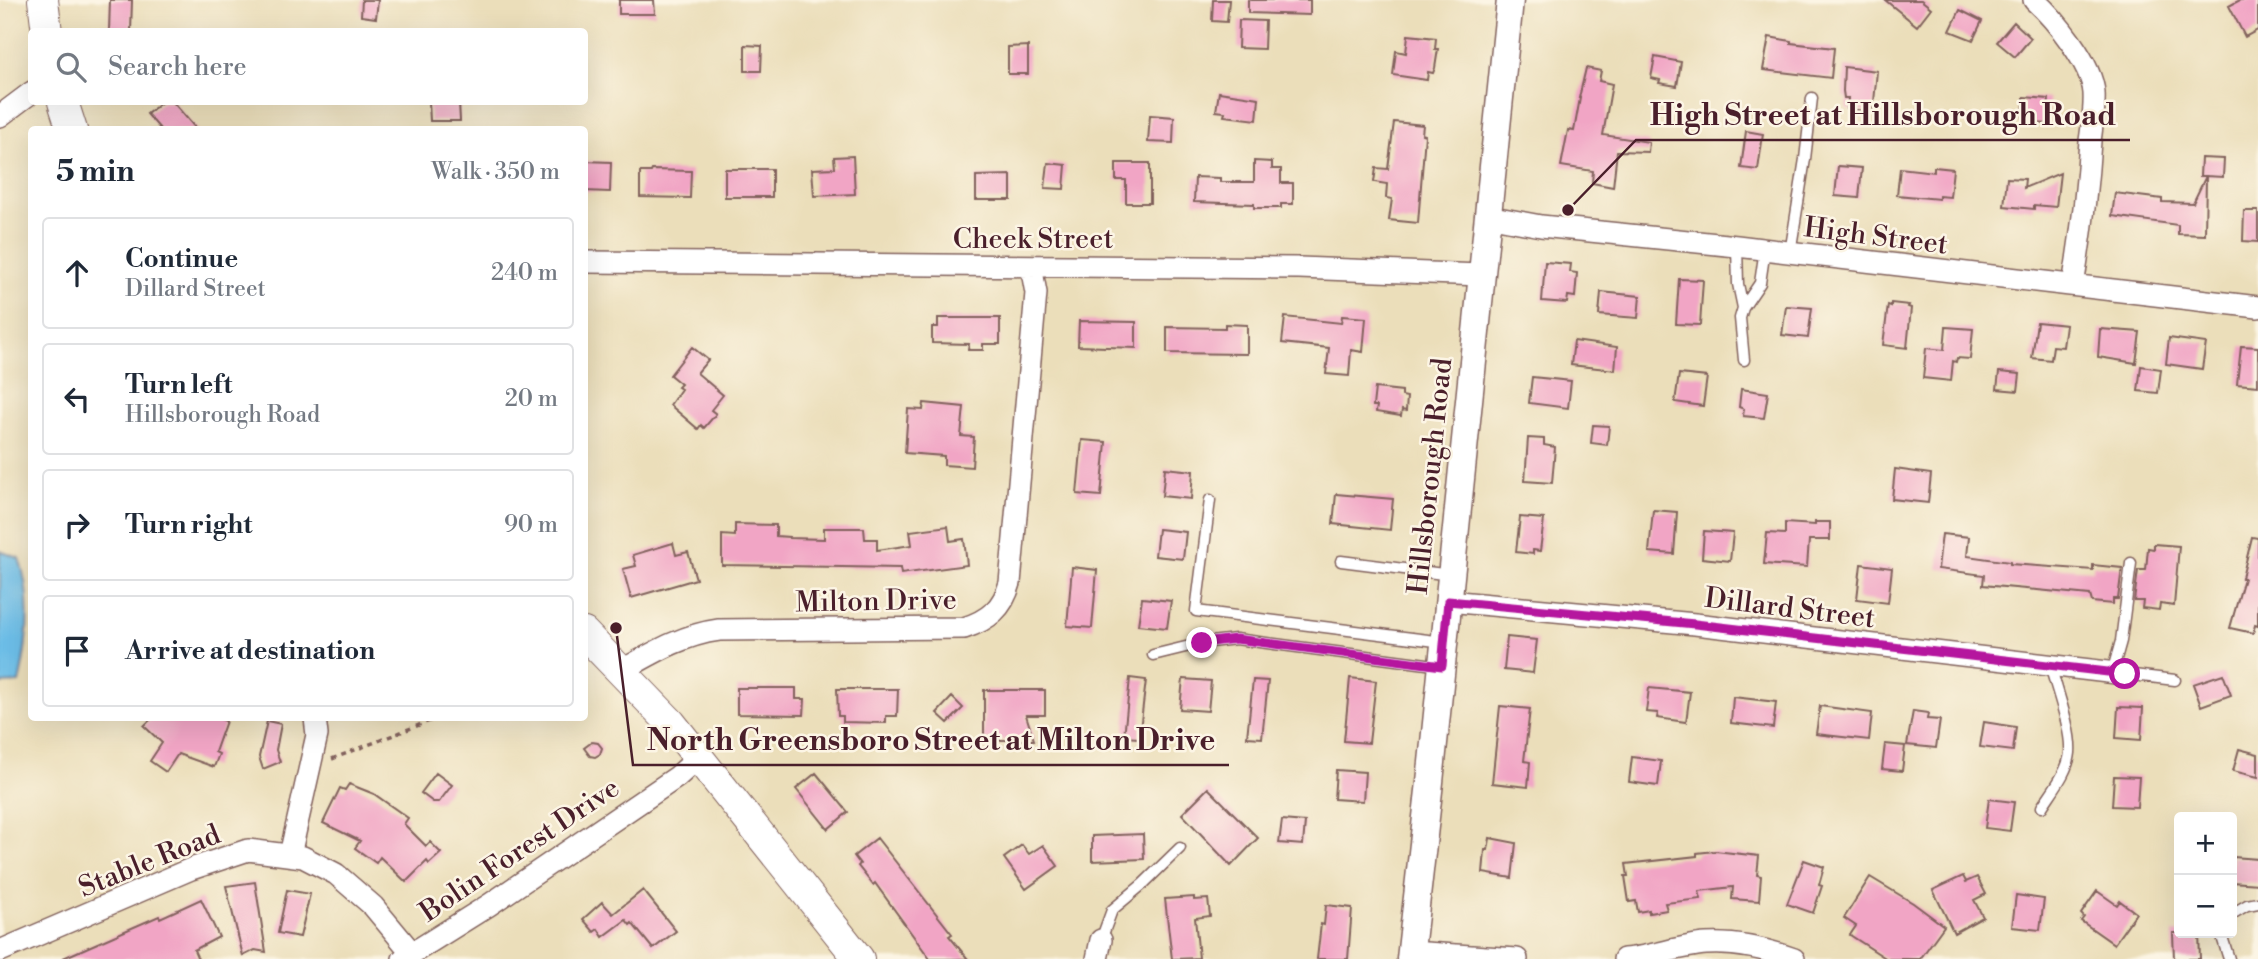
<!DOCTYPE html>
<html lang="en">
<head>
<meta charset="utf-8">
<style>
  :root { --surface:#fff; --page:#f2f2f3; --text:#1f2937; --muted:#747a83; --line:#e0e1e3 }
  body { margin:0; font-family:"Libre Bodoni",serif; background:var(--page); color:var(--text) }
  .controls { position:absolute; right:21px; bottom:21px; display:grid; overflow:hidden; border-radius:7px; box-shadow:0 7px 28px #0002 }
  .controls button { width:63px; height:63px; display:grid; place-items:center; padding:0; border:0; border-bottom:2px solid var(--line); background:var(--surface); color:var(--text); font:35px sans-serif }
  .stop { position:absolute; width:21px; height:21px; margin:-16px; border:5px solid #b5179e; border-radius:50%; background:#fff }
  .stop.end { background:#b5179e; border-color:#fff; box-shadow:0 2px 7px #0008 }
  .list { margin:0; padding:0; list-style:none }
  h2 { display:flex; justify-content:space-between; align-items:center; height:91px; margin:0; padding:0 28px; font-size:30px }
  h2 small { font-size:23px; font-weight:400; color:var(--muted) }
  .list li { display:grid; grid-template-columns:46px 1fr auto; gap:21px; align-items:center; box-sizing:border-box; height:112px; margin:0 14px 14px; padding:0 14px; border:2px solid var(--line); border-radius:7px }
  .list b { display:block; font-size:26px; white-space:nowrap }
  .list p { margin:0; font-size:23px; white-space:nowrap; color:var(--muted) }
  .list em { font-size:23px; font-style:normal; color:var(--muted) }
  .icon { flex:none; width:38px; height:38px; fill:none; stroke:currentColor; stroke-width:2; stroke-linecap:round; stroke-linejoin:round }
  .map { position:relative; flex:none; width:2258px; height:959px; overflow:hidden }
  .search { position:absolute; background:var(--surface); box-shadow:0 7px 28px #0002; left:28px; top:28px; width:560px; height:77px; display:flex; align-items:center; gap:18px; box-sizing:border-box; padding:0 24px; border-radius:7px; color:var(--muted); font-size:26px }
  .panel { position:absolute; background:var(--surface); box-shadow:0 7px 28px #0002; left:28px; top:126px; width:560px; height:595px; border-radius:7px }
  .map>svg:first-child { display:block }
</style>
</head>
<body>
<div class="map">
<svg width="2258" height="959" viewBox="0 0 2258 959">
  <rect width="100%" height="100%" fill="#fcf5e5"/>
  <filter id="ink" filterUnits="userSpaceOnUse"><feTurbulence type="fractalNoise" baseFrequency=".0143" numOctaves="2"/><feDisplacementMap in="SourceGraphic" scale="14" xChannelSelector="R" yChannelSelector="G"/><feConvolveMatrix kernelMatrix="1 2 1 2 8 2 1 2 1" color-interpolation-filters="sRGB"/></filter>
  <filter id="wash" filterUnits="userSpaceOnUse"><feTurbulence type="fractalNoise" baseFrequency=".00686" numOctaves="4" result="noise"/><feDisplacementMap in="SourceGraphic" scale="28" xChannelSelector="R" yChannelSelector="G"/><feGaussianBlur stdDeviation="1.57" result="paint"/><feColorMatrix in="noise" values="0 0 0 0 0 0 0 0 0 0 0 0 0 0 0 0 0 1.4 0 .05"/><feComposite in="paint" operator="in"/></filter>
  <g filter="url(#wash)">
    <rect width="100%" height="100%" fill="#ebdeba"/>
    <path fill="#6cbde7" stroke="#5b6e89" stroke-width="2" d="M0 551 19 558C33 597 28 643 19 683L0 684Z"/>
    <g id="blocks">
      <path fill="#f1a5c5" d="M110 0H132L131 32H109Z
        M362 0H378L376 18 361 16Z
        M619 0H654L655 14H619Z
        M1213 0H1229L1227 22 1212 21Z
        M1248 0H1310V15L1248 13Z
        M1885 0H1921L1931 8 1917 26Z
        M2240 0H2258V30L2245 37 2229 6Z
        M1960 10 1982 21 1973 40 1950 31Z
        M1239 20 1265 21 1264 49 1238 48Z
        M2014 22 2031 38 2015 57 1997 42Z
        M1408 35 1436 38 1435 49H1438L1435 68 1433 73 1428 72 1427 80 1393 75 1396 51 1406 53Z
        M1769 37 1791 41V43L1834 48 1831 78 1763 70Z
        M745 45 762 46 761 71H745Z
        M1028 46V74H1008V47Z
        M1655 57 1681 62 1677 86 1659 83 1660 80 1651 78Z
        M1844 67 1877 71 1873 112 1847 109 1848 98H1844L1843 91Z
        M1586 68 1601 71 1599 81 1612 84 1603 135 1649 142 1648 152 1617 151 1613 187 1592 183 1593 171 1561 166 1568 130 1574 131 1580 98H1579Z
        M1219 92 1259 98 1257 120 1224 116 1225 112 1216 111Z
        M2024 97 2049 99 2047 124 2023 122Z
        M162 102H173L197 130H161L147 114Z
        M429 102H459L460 121H430Z
        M1150 115 1174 117 1173 143 1148 142Z
        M1394 122 1423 125 1422 134 1425 135 1418 223 1389 220 1392 199 1386 198 1387 184 1374 182 1376 168 1388 169Z
        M1746 131 1763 134 1758 170 1741 168Z
        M853 156 855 194 814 196 812 169 835 168 834 157Z
        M2201 158 2224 159 2223 177 2206 176 2205 235 2178 234V225L2112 216 2115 193 2162 199V202L2193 203 2206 176H2200Z
        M584 161 611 162 610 192 584 191Z
        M1254 161 1272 162V169H1281V183H1293V204H1281V208H1254V204L1194 202 1195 177 1220 178V182H1254Z
        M1048 163 1066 165 1064 189 1045 188Z
        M1116 163H1150V203H1126V180H1116Z
        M1838 166 1862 168 1859 198 1835 196Z
        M1934 167 1953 169 1950 197 1939 196V199L1897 195 1900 168 1934 172Z
        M725 169H772V197H725Z
        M652 170 691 171 690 198 640 197V172H651Z
        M2060 173 2056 207 2034 205V209L2004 206 2007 178 2025 179 2024 188Z
        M1011 175V200H976V176Z
        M2244 211H2258V242L2243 241Z
        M1545 262 1571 264 1570 272 1577 273 1575 297 1568 296 1567 303 1542 301Z
        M1679 279 1703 280 1700 325 1676 324Z
        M1601 292 1640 296 1638 318 1599 315Z
        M1891 303 1909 305 1908 307 1911 308 1907 348 1883 345 1888 305 1891 306Z
        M1786 306 1812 308 1808 338 1782 335Z
        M1342 316 1366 318 1363 352 1351 350 1349 376 1326 374 1329 348 1282 343 1285 317 1341 323Z
        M938 318H1000V344H983V350H968L969 344 932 343V327H938Z
        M1079 321 1136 322V348L1078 346Z
        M2037 322 2066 325 2063 347 2053 346 2051 360 2032 358Z
        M1225 324 1247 325V354L1167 353V327L1225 328Z
        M1946 327 1973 329 1970 359 1957 358 1956 362 1953 361 1951 381 1923 378 1926 348 1944 350Z
        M2100 329 2140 332 2136 363 2098 357Z
        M2169 338 2206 343 2202 369 2166 364Z
        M1574 341 1617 347 1615 370 1571 365Z
        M2241 346 2258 347V386L2237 384Z
        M692 347 708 360 697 373 723 395 711 410 716 414 704 428 701 425 698 429 670 405 681 389 678 387 681 384 670 375Z
        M2141 366 2161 369 2158 393 2138 391Z
        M1999 372 2020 374 2018 391 1997 389Z
        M1679 374 1707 377 1703 406 1675 402Z
        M1532 377 1571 381 1568 408 1529 403Z
        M1375 388 1402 391V396L1407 397 1406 411 1402 410 1401 416 1376 412 1377 406H1373Z
        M1741 389 1768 393 1764 418 1743 416 1744 409 1739 407Z
        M924 403 964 407 961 436 974 437 972 467 944 465V456L905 453 908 409 923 410Z
        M1593 425 1609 426 1607 445 1591 443Z
        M1528 438 1544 439V445L1555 447 1552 483 1525 481Z
        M1082 440 1106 442 1101 496 1077 494Z
        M1165 468 1193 471 1191 499 1162 496Z
        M1895 469 1931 474 1928 503 1892 499Z
        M1336 494 1393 499 1390 530 1333 524Z
        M1653 510 1677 512 1674 554 1649 552Z
        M1520 517 1544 519 1540 551 1533 550V554L1516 552Z
        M1815 522H1830V540H1809L1807 567 1764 564 1767 533 1785 534V523L1815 525Z
        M735 524 776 525V536L789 537V538L824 539V528H864L865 539H877V550L912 545 910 531 948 526 950 541 964 539 967 565 901 574 900 568 722 565V535L735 536Z
        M1158 529 1186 532 1183 559 1155 556Z
        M1704 531 1733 533 1730 561 1702 558Z
        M1942 534 1969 537 1967 556 2010 562V564L2093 570V565L2122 568 2118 599H2113V604L2092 602 2090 595 1983 585 1984 575 1938 569Z
        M2252 537 2258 538V626L2255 625 2253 633 2230 628 2244 578H2242Z
        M673 543 676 555 688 552 696 579 631 598 623 569 636 566 633 555Z
        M2154 544 2179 546 2174 606 2160 604 2159 610 2142 608 2143 601H2134L2138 570H2146L2148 548 2154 549Z
        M1861 564 1892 568 1888 603 1857 599Z
        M1072 567 1097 570 1092 628 1067 626Z
        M1142 598 1171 601 1167 628 1138 625Z
        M1507 637 1537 640 1533 673 1504 670Z
        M2223 674 2231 695 2201 706 2193 684Z
        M1130 678 1146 680 1139 738 1124 737Z
        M1350 678 1376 681 1369 743 1344 741Z
        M1183 679 1211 681 1208 711 1180 709Z
        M1253 680 1268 681 1262 738 1247 737Z
        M737 688H796V699H805L804 715 737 714Z
        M1649 688 1690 692 1686 722 1657 718 1658 713 1646 712Z
        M837 689H898L897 716H886V723L843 722V716H838Z
        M984 690H1045V715H1026L1034 740H984Z
        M952 697 963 708 948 723 937 713Z
        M1733 697 1776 702 1773 728 1731 723Z
        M1500 706 1530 709 1524 761 1530 762 1528 787 1492 783Z
        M1820 706 1872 713 1869 740 1816 734Z
        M2118 707 2143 708 2141 740 2116 738Z
        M1913 711 1928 713 1927 719 1940 720 1936 748 1907 745Z
        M152 718H218L226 721 215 752 219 754 214 767 178 754 166 772 150 761 162 743 144 726Z
        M267 721 281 724 276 750 280 762 263 769 259 757Z
        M1984 722 2016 727 2013 751 1980 747Z
        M592 742 598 743 602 748 600 754 595 757 590 756 584 748Z
        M1885 744 1905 746 1902 771 1882 769Z
        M2239 749 2258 754V777L2233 771Z
        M1632 757 1661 761 1658 786 1629 782Z
        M1336 770 1365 772 1363 801 1334 799Z
        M436 773 452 785 439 802H433L421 793Z
        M816 773 848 812 828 829 796 789Z
        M2114 776 2139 777 2137 807 2112 806Z
        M349 784 374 794 408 818 404 824 426 846 430 842 441 853 429 864 427 861 406 882 380 857 376 863 355 848 360 841 323 823 340 788 345 790Z
        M1208 788 1258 838 1231 866 1182 814Z
        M1989 799 2014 802 2010 831 1985 828Z
        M1282 820 1305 822 1303 845 1279 843Z
        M1143 834 1144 859 1092 861V836Z
        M877 838 952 934 949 936 968 959H930L875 883 873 885 858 866 860 864 854 856Z
        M1490 838 1516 843 1512 878 1483 873 1485 850H1488Z
        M1022 845 1029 854 1043 845 1058 866 1026 889 1004 858Z
        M1715 851 1759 856 1757 875 1761 876 1759 901 1732 899 1733 887 1699 891 1701 899 1665 903 1667 910 1649 913V910L1638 912 1636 901 1629 902 1625 876H1628L1626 864 1697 856V853Z
        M2233 857 2258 859V884L2232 882Z
        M1804 860 1824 867 1819 885 1822 886 1813 913 1787 904Z
        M1963 876 1966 882 1977 877 1986 894 1974 900 1983 917 1954 933 1933 890Z
        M1870 877 1913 903 1944 926 1920 959H1887L1850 935 1856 926 1844 918Z
        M255 882 266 952 255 950 243 956 226 886Z
        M287 890 310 894 300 937 278 933Z
        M643 890 676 931 653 949 632 923 630 925 626 920 603 937 598 929 594 932 583 919 602 902 613 914Z
        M2097 891 2117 905 2120 901 2136 913 2114 944 2081 921 2084 917 2081 914Z
        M2016 895 2044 899 2040 930 2012 927Z
        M1194 897V900L1208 899 1210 916 1195 918 1199 958 1172 959 1165 899Z
        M201 899 219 937 194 950 198 959H61L159 916 160 918Z
        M1326 905 1352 908 1348 959H1317L1321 924 1324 925Z
        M2173 933H2199L2200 959H2174Z"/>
    </g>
  </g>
  <g filter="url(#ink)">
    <use href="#blocks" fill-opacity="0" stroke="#82625d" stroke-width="2"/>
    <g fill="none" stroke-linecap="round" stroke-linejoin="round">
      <g stroke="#82625d" stroke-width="13">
        <path id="service" d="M1737 246 1738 284 1743 308
          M1790 253 1805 159 1812 98
          M1744 360 1740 318 1743 308 1760 283 1765 249
          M1210 500 1196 611 1444 642
          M1341 561 1451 575
          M1153 655 1202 643 1236 639 1442 666
          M2112 673 2121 641 2131 563
          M2125 674 2175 680
          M2042 807C2052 791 2068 772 2070 753 2072 730 2056 688 2050 665
          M2232 914 2247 905 2258 903
          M2223 933V940L2229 959
          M1101 940 1112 910 1143 884 1180 848"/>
      </g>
      <g stroke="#82625d" stroke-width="24">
        <path id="minor" d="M2034 0C2055 19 2092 64 2094 93 2095 109 2092 126 2090 141 2087 190 2081 238 2073 285
          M0 116 32 92
          M1487 216 1541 226 1737 246 2258 307
          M584 262 1299 268 1481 275
          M1448 601 1695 624 2125 674
          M621 671C653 653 682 635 719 630L964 628C989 620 1003 608 1010 583L1036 293 1031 266
          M290 855 317 735 315 718
          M0 951 191 869 248 850 303 857 336 874 373 906 412 953
          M1410 952 1517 959
          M403 959 489 905 677 777 698 758
          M1097 959 1101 940
          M1624 959C1652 957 1679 946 1706 944 1736 942 1766 949 1794 959"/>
      </g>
      <g stroke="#82625d" stroke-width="29">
        <path id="tertiary" d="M1410 959 1430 782 1510 0"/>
      </g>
      <g stroke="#82625d" stroke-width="32">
        <path id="secondary" d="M43 0 47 32
          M63 102 72 130
          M584 633 671 723 859 959"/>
      </g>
      <path stroke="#82625d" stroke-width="3.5" stroke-dasharray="5 5" stroke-linecap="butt" d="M332 759 437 718"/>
      <use href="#service" stroke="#fff" stroke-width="10"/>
      <use href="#minor" stroke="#fff" stroke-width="21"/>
      <use href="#tertiary" stroke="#fff" stroke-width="26"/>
      <use href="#secondary" stroke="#fff" stroke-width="30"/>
    </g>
  </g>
  <g fill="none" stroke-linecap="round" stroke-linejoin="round" filter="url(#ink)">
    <path stroke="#b5179e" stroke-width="9" d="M1202 643 1236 639 1442 666 1448 601 1695 624 2125 674"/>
  </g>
  <g text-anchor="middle" stroke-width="5" stroke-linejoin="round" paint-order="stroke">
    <g font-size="28" fill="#4a1f2b" stroke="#fcf5e5">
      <text transform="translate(1876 235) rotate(7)" y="10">High Street</text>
      <text x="1033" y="248">Cheek Street</text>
      <text transform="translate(1429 476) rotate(-84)" y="10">Hillsborough Road</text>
      <text transform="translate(876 600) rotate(-1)" y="10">Milton Drive</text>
      <text transform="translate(1790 607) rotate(7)" y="10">Dillard Street</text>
      <text transform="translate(519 849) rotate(-34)" y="10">Bolin Forest Drive</text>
      <text transform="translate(149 860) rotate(-22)" y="10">Stable Road</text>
    </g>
  </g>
  <path fill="none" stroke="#4a1f2b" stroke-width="2.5" d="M1568 210L1636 140H2130M616 628L633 765H1229"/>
  <g fill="#4a1f2b" stroke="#fcf5e5" stroke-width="2.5">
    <circle cx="1568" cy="210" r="7"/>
    <circle cx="616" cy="628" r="7"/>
  </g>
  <g font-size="30" text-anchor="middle" font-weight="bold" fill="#4a1f2b" stroke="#fcf5e5" stroke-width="5" stroke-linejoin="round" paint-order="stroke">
    <text x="1883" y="125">High Street at Hillsborough Road</text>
    <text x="931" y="750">North Greensboro Street at Milton Drive</text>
  </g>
</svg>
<div class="controls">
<button>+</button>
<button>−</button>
</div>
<div class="stop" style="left:2125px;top:674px"></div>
<div class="stop end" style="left:1202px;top:643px"></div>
<div class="search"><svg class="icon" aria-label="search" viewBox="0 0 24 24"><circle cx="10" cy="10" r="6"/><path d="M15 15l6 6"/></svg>Search here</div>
<section class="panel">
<h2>5 min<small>Walk · 350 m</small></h2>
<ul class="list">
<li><svg class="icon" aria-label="ahead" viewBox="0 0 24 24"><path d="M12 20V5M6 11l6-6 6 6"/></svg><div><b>Continue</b><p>Dillard Street</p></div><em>240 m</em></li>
<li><svg class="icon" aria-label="left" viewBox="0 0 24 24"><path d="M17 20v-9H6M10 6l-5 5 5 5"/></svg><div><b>Turn left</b><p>Hillsborough Road</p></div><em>20 m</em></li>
<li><svg class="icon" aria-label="right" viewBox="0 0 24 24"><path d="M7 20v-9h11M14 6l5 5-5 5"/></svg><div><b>Turn right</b></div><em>90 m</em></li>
<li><svg class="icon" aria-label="arrive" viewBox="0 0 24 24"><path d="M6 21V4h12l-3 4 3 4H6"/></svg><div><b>Arrive at destination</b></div></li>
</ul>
</section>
</div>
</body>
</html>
